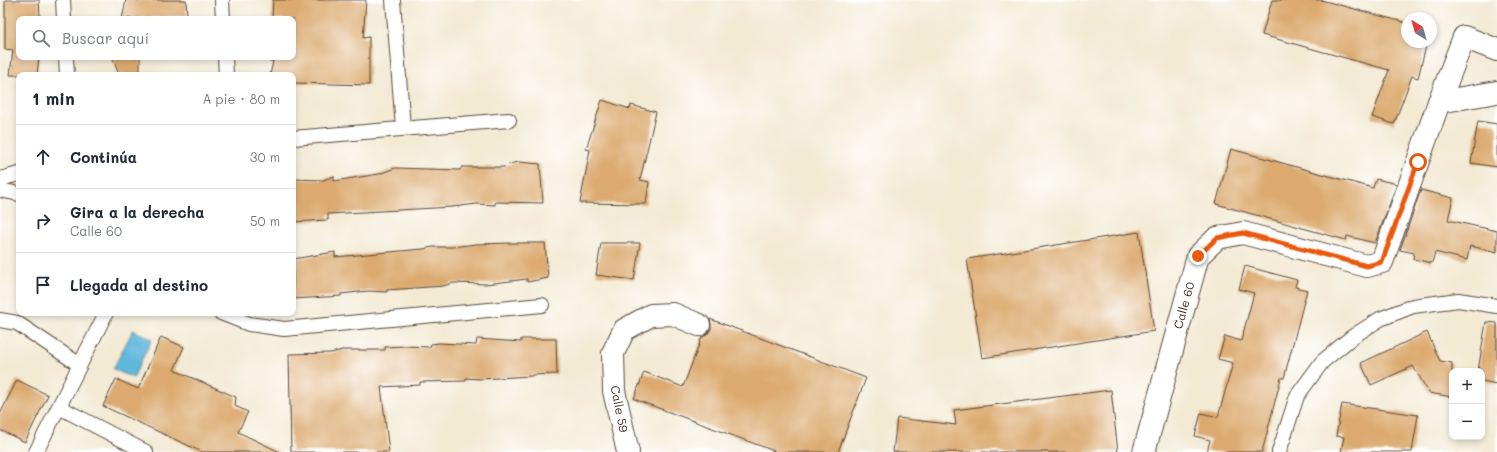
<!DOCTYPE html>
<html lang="es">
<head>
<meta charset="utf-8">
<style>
  :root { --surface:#fff; --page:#f2f2f3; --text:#1f2937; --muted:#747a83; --line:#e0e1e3 }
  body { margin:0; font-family:Mali,sans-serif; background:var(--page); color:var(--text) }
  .controls { position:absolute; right:12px; bottom:12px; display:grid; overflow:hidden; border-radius:8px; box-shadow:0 2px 6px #0003 }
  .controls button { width:36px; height:36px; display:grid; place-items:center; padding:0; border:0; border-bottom:1px solid var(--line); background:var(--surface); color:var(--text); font:20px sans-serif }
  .compass { position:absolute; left:1401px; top:12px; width:36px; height:36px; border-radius:50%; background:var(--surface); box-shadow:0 2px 6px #0003; rotate:323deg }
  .stop { position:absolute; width:12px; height:12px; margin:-9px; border:3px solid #ea580c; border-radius:50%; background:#fff }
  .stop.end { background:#ea580c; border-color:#fff; box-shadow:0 1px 4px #0008 }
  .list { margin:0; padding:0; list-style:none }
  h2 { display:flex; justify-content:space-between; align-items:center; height:52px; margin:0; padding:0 16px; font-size:17px }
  h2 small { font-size:13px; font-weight:400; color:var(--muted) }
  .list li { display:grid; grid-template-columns:26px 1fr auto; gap:12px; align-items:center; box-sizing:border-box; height:64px; padding:0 16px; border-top:1px solid var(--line) }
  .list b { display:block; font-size:15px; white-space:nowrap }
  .list p { margin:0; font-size:13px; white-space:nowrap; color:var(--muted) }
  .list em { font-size:13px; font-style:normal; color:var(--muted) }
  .icon { flex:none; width:22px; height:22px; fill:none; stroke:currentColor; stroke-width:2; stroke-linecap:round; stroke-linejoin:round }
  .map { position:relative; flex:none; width:1497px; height:452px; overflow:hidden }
  .search { position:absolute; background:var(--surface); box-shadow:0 2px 6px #0003; left:16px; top:16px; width:280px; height:44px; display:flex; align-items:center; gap:10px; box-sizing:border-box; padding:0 14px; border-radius:8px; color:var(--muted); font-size:15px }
  .panel { position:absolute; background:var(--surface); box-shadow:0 2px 6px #0003; left:16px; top:72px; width:280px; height:244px; border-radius:8px }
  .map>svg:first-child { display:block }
</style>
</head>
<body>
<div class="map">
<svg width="1497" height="452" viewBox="0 0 1497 452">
  <rect width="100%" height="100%" fill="#fff"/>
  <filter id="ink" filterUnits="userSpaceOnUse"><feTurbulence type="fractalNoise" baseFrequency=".025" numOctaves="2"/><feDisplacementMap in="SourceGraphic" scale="8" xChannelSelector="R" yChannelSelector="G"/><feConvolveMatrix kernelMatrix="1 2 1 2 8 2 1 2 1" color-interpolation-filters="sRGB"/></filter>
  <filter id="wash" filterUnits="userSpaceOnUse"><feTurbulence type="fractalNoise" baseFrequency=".012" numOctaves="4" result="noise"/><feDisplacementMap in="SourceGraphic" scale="16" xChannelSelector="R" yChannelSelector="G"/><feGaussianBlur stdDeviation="0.9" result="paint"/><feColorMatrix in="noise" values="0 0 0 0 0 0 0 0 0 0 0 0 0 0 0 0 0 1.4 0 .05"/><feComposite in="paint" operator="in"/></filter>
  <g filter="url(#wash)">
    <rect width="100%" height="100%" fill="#f3ead4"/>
    <path fill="#60b8dd" stroke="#4e717e" d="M133 330 152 339 133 378 113 369Z"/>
    <g id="blocks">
      <path fill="#dcaa70" d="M5 0H39L40 17 43 18V19H19V57H39L37 75H10L13 50 5 49Z
        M126 0H186L187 16 122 19Z
        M273 0H366L363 38 369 37V85L293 83V75H270L273 61H269V57H293V19H272Z
        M1272 0H1321L1407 23V42H1427L1418 78 1412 76 1394 124 1372 117 1389 70 1262 35Z
        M113 57H140V75H119L113 59Z
        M602 100 630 109 631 105 656 112 640 180 649 182 646 204 580 203 590 150 586 149Z
        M1478 121 1497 124V167L1471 163Z
        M1231 149 1373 188 1376 179 1397 184 1375 243 1347 236 1346 240 1216 204Z
        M519 162 540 164 543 203 495 202V205L477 204 452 207 328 214V220L293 222V179L323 180 334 176V181L379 174 395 168 460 170 462 167H505L508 164Z
        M1421 190 1453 198 1448 220 1497 231V252L1470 246 1467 260 1435 252 1432 263 1413 259 1414 253 1400 250Z
        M1139 232 1154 331 982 358 967 259Z
        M513 243H545L548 278 527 282V279L486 284 453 283 443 286 387 290V292L368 291 341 294V296L293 299V259L335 252V257L423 249 433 247H453L476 244Z
        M601 243H640L634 280 596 275Z
        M1245 266 1297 280 1295 287 1307 290 1284 378H1281L1262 452H1207L1210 440 1195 436 1201 413 1218 417 1233 363 1218 359 1225 336 1241 341 1254 293 1239 289Z
        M710 319 866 378 838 452H777L634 399 644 372 683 387 702 337 707 335 711 329V324Z
        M1486 322 1497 323V384L1482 381V371H1478Z
        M1427 332 1440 361 1452 363V397L1429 393 1413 366 1371 385 1361 363Z
        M161 337 184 347 174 370 236 397 235 406 248 412 238 432 280 452H202L103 406 116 379 138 389Z
        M477 339 521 342V339H556L557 374 532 375V376L480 379 466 378V381L420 382V385L381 387 389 452H291L289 354 331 353 342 350H385V347L405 346 430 347 431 344 439 343 476 345Z
        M17 380 48 395 25 442 0 430V414Z
        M1111 390 1118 452H893L897 418 956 425 954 410Z
        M1342 404 1418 415 1412 452H1341L1344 437 1336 436Z"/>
    </g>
  </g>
  <g filter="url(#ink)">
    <use href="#blocks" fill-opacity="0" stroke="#574739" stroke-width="1"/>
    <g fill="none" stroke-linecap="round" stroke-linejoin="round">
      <g stroke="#574739" stroke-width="16">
        <path id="service" d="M63 0 64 19
          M222 0 223 19
          M393 0 403 128
          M66 57 67 75
          M225 57 226 75
          M293 138 509 120
          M0 179 19 174
          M0 190 19 194
          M221 313 249 324 284 329 542 305
          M0 320 17 323 80 365
          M59 407 146 452
          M36 452 106 313
          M1279 452 1297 396 1322 362 1352 337 1380 319 1413 306 1458 300 1497 306"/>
      </g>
      <g stroke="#574739" stroke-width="24">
        <g id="minor">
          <path d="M1439 102 1497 92"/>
          <path d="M628 452 614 391 613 353 624 330 651 315 673 314 699 325"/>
          <path id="s1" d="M1144 452 1198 256 1217 238 1243 233 1367 266 1382 262 1439 102 1464 37 1497 50"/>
        </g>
      </g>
      <use href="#service" stroke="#fff" stroke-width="14"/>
      <use href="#minor" stroke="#fff" stroke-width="22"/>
    </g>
  </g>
  <g fill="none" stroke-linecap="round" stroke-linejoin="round" filter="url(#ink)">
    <path stroke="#ea580c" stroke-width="5" d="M1198 256 1217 238 1243 233 1367 266 1382 262 1418 162"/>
  </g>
  <g text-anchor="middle" stroke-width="3.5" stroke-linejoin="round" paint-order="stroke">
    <g font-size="12" fill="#3b2a1e" stroke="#fff">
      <text dy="4" stroke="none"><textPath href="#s1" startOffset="152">Calle 60</textPath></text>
      <text transform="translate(619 409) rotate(79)" y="4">Calle 59</text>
    </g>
  </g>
</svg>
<div class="controls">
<button>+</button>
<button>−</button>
</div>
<svg class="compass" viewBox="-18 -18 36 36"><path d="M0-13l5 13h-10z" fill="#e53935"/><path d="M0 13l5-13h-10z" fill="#747a83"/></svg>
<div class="stop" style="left:1418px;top:162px"></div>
<div class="stop end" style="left:1198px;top:256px"></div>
<div class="search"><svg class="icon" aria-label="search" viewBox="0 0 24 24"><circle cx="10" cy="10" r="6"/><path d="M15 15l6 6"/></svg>Buscar aquí</div>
<section class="panel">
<h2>1 min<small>A pie · 80 m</small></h2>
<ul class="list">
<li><svg class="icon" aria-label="ahead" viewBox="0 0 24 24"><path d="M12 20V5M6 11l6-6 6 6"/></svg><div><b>Continúa</b></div><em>30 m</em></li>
<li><svg class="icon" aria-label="right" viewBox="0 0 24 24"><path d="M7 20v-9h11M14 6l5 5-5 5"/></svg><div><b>Gira a la derecha</b><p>Calle 60</p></div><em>50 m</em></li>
<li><svg class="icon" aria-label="arrive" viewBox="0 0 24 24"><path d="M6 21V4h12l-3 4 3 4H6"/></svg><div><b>Llegada al destino</b></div></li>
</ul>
</section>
</div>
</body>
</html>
